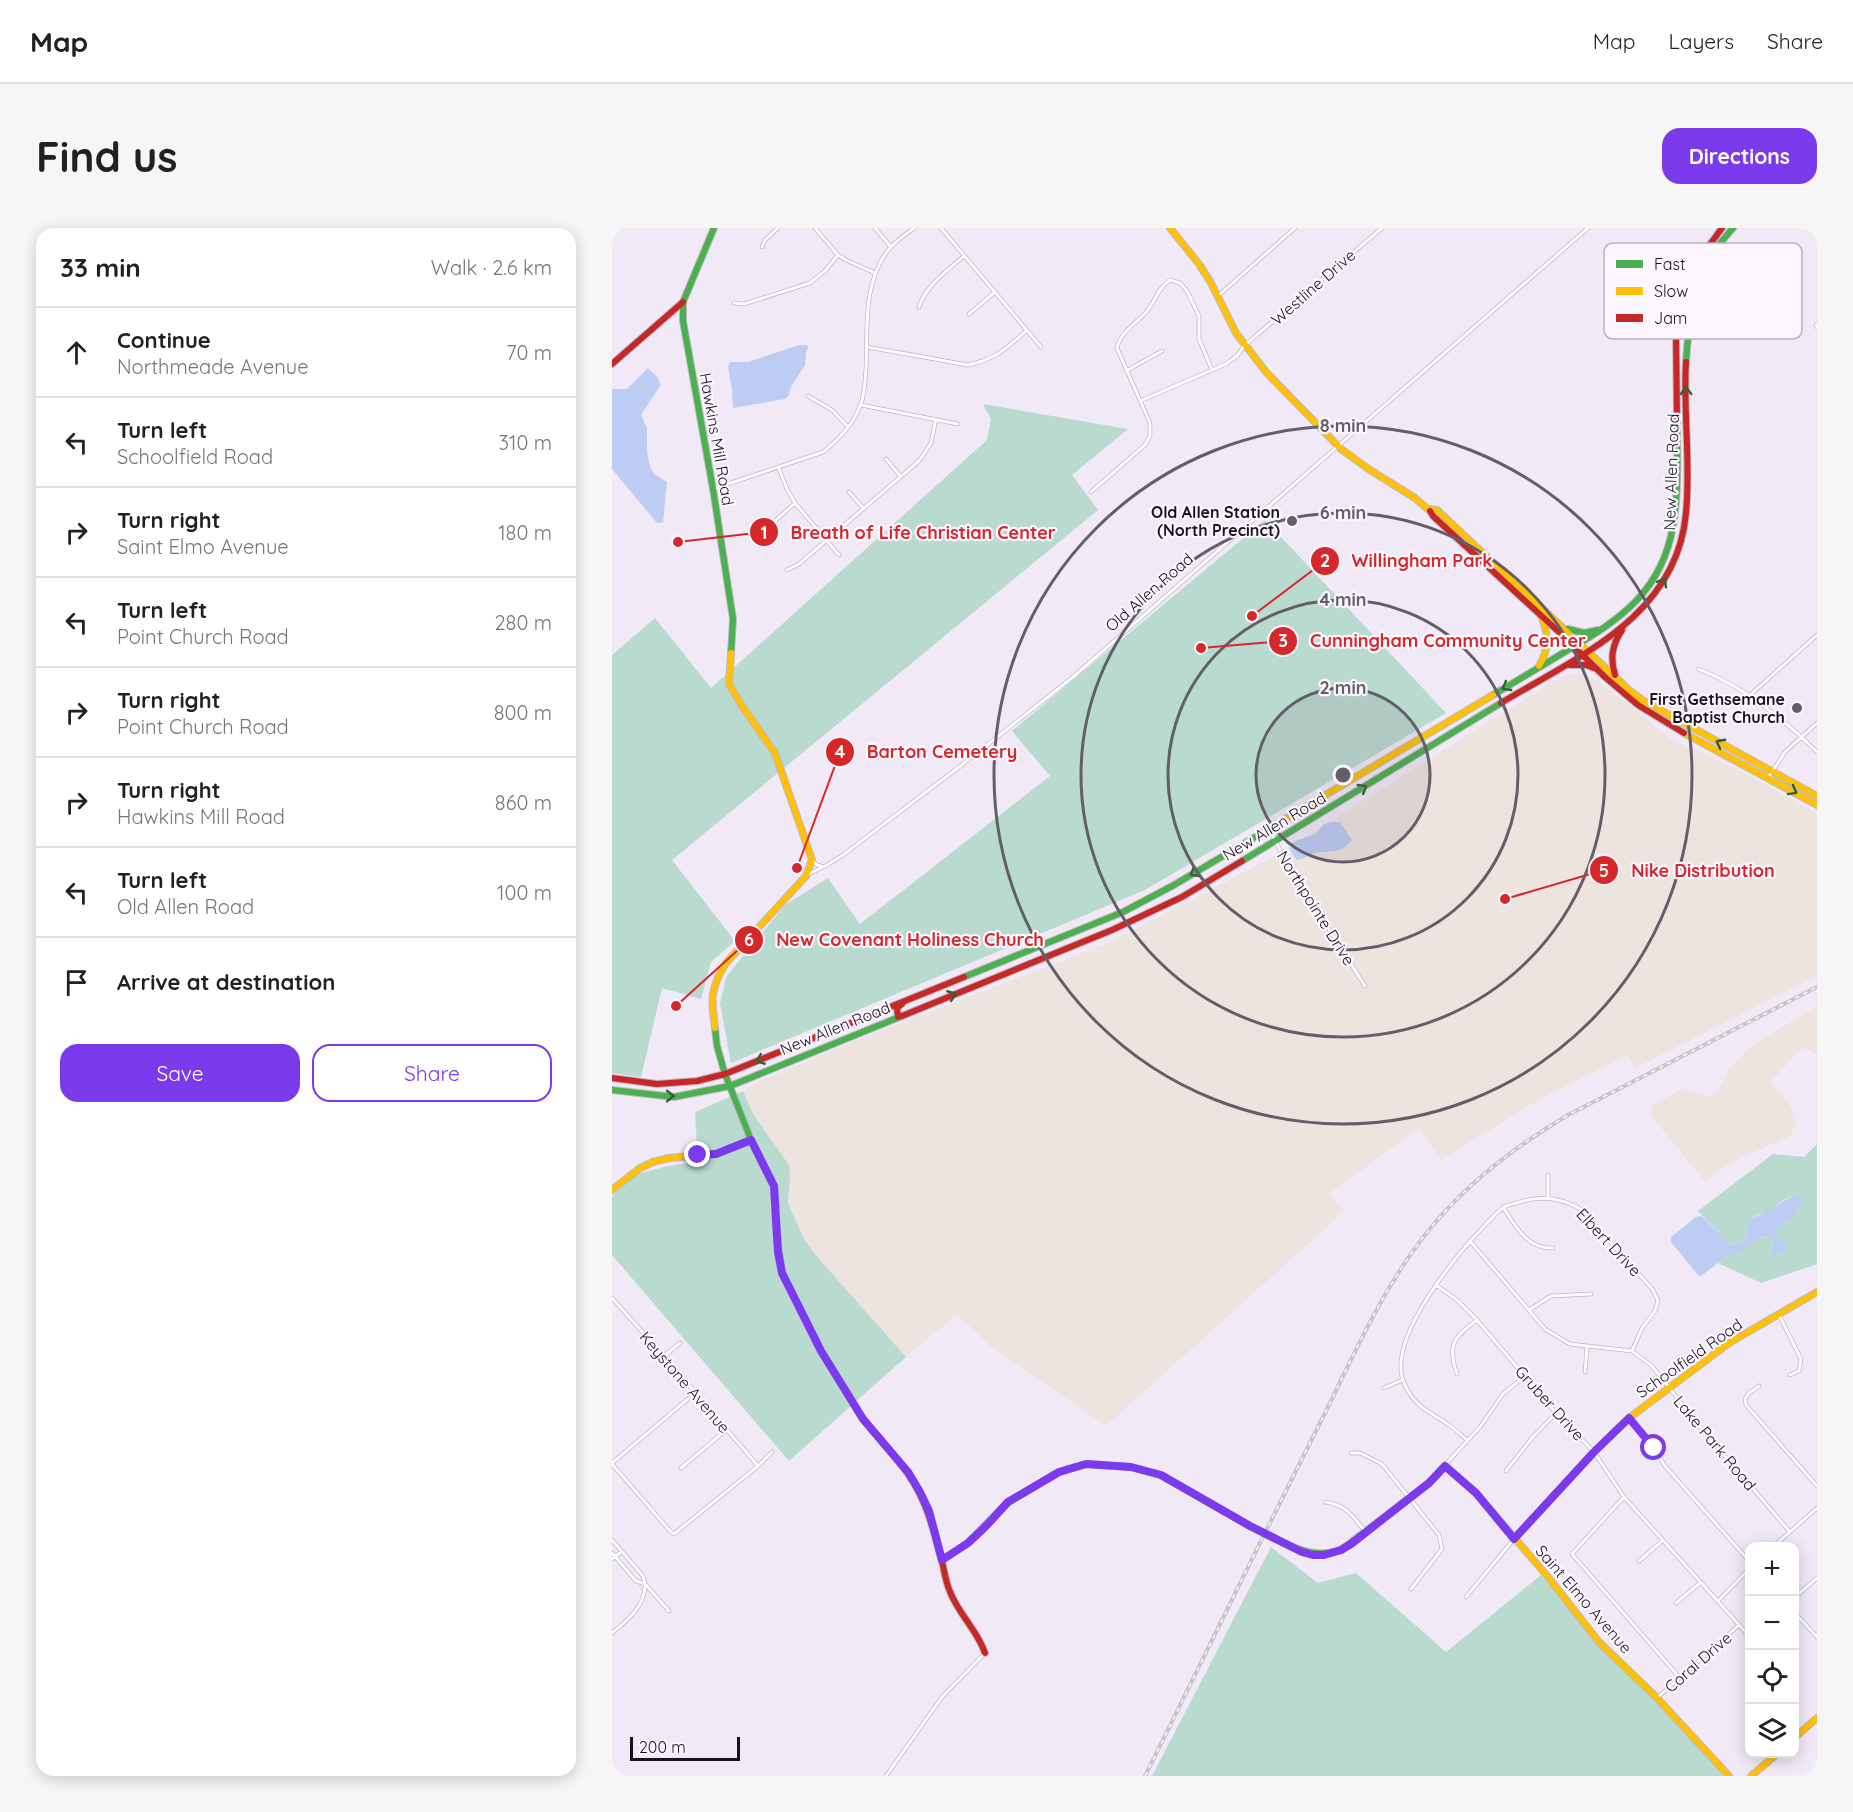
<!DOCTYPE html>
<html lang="en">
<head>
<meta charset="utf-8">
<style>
  :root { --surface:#fff; --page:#f6f6f6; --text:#202124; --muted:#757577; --line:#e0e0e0; --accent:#7c3aed }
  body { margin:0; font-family:Quicksand,sans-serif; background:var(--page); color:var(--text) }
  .controls { position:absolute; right:18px; bottom:18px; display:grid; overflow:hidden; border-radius:12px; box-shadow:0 3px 15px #0003 }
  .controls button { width:54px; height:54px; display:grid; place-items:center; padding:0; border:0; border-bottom:2px solid var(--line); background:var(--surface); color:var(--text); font:30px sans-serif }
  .scale { position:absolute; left:18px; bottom:15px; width:110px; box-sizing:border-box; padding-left:6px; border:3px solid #17131a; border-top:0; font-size:16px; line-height:21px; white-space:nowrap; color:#17131a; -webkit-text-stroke:4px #fbf6ff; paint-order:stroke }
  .stop { position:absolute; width:18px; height:18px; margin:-14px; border:4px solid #7c3aed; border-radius:50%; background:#fff }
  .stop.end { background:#7c3aed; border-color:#fff; box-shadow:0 2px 6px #0008 }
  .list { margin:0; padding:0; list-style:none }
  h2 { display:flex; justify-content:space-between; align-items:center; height:78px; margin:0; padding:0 24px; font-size:26px }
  h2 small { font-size:20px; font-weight:400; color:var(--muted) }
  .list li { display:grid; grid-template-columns:39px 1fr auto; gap:18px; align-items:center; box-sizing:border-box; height:90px; padding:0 24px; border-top:2px solid var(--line) }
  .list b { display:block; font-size:22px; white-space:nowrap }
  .list p { margin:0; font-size:20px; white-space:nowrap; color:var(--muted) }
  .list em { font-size:20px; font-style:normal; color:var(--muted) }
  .actions { display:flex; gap:12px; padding:18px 24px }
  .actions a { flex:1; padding:14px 0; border:2px solid var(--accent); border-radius:18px; text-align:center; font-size:21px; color:var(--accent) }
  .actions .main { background:var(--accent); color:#fff }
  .icon { flex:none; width:33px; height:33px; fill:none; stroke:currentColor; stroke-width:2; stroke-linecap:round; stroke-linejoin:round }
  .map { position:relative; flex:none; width:1205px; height:1548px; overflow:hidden; border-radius:18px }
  header { display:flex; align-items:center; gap:36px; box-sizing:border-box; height:84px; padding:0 30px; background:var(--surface); border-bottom:2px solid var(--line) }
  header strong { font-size:28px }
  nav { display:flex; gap:33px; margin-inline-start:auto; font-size:21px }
  .intro { display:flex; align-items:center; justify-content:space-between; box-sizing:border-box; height:144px; padding:0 36px }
  h1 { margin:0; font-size:42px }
  .button { padding:15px 27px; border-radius:18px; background:var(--accent); color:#fff; font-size:21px; font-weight:700 }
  main { display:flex; gap:36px; padding:0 36px }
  aside { flex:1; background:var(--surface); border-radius:18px; box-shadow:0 3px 15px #0003 }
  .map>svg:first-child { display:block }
</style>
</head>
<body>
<header>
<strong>Map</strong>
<nav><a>Map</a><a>Layers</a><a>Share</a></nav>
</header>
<div class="intro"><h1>Find us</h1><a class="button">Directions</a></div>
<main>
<aside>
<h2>33 min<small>Walk · 2.6 km</small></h2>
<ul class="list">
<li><svg class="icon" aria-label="ahead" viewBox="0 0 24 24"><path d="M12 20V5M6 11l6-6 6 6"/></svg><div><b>Continue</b><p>Northmeade Avenue</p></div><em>70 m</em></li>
<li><svg class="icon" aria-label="left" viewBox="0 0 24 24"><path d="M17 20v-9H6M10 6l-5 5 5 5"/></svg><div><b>Turn left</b><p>Schoolfield Road</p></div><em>310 m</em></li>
<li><svg class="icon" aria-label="right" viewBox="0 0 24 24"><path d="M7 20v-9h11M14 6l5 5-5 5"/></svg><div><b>Turn right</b><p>Saint Elmo Avenue</p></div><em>180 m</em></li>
<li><svg class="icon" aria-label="left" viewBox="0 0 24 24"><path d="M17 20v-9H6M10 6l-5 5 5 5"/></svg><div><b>Turn left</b><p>Point Church Road</p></div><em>280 m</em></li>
<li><svg class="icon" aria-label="right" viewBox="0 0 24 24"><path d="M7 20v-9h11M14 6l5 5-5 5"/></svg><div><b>Turn right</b><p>Point Church Road</p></div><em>800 m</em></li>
<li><svg class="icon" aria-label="right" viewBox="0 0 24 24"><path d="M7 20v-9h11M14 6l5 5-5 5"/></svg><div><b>Turn right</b><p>Hawkins Mill Road</p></div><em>860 m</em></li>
<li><svg class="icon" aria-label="left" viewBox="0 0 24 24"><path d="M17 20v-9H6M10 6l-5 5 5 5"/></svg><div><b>Turn left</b><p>Old Allen Road</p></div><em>100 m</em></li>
<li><svg class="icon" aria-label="arrive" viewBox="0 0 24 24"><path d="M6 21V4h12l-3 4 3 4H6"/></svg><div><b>Arrive at destination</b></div></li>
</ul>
<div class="actions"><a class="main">Save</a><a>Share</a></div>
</aside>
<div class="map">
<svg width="1205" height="1548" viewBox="0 0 1205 1548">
  <rect width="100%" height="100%" fill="#f1eaf6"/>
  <path fill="#eee4df" d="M959 446H974L986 453 1061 512 1133 545 1205 586V748L1023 840 1016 827 928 871 829 932 807 900 717 966 733 983 494 1198 378 1118 345 1086 294 1129 207 1031 192 1011 176 975 178 950 155 906 141 886 131 863 146 854 250 810 496 715 665 627 940 454Z
    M1205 778V827L1192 819 1158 854 1177 875 1183 891 1184 897 1177 909 1133 928 1110 940 1093 954 1039 888V878L1071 860 1095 869 1105 864 1117 841 1136 820Z"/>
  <path fill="#b9dace" d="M371 176 516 201 460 247 486 282 60 632 123 713 99 734 89 771 50 760 29 849 0 845V427L43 390 99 460 375 212 379 191Z
    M653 292 834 485 533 662 119 835 108 776 114 749 173 677 216 650 248 696 438 548 400 503Z
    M131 863 141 886 177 937 178 950 176 975 192 1011 207 1031 294 1129 177 1233 0 1027V968L25 946 56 938 86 934 83 884Z
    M1205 916V1036L1149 1055 1106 1035C1120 1024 1138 1013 1156 1008L1160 1010 1161 1017 1157 1025 1172 1009 1166 1015 1162 1002 1180 990 1189 979 1187 969C1174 966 1168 977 1157 983 1148 987 1141 986 1136 995 1134 1000 1134 1005 1134 1010L1126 1016 1118 1017 1086 983 1161 926 1192 929Z
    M659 1319 706 1355 744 1345 834 1424 929 1347 982 1411 1053 1481 1113 1548H540Z"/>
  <path fill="#bdccf2" d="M187 117H193L197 119 194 124 193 137 179 159 177 167 173 171 121 180 120 161 116 139 118 134H136Z
    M36 140C42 146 48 149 48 158L29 187 35 200V224L38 238 42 246 55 254 51 294 45 295 0 241V161H15Z
    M720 594H728L740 612C730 626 719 622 704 625 698 627 692 631 685 632L681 627 678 620 681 614 703 606 712 596Z
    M1182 968 1188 969 1189 979 1180 990 1162 1002 1166 1008V1015L1173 1008 1174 1025H1169L1166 1022 1162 1027 1157 1026 1161 1017 1160 1010 1155 1008 1149 1010 1119 1028H1115L1089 1048 1086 1047 1059 1014V1009L1084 989 1090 988 1118 1017 1126 1016 1134 1010C1135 986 1139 992 1156 983 1166 978 1171 972 1182 968Z"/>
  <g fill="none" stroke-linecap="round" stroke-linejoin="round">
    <g stroke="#beb8c2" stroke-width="4.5">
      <path id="street" d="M203 0 226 27 234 32 263 45
        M263 0 279 19
        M329 0 429 119
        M150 19 153 12 166 0
        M606 68 683 0
        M122 75 132 76 198 55 213 43 226 27
        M307 79C314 57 335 43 352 28
        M357 86 383 64
        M1204 97 1205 99
        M255 119 356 137C384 131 394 121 415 102
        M514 143 550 123
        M196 168 220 182 236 199
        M528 173 614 136 625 128 632 118 770 0
        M249 177 346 196
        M274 231 289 249
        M167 241 175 261 183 275 227 327
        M101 261 211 224C226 212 241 197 248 178 253 167 253 153 254 141 256 101 250 55 277 21 284 13 294 6 302 0
        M237 264 252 281
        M479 264 533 217 538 208V195L505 120C509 103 525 95 535 83 544 72 546 60 558 52L568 55 575 63 587 88V111L600 142
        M163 293 183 275
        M175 342 187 336 307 233 319 215 324 191
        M1086 441C1128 456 1174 493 1205 524
        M1137 468 1205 407
        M1156 550 1173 524 1205 495
        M657 601 675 635 753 758
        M200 632 205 637 212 639 231 627 351 536 461 449 976 0
        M195 647 211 639
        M936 947V970
        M891 979C903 998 916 1022 941 1020
        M858 1013 933 1101 958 1116 1020 1123 1040 1138 1089 1200 1178 1304
        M824 1057 845 1072 865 1092 944 1185 982 1224 1012 1269 1138 1409
        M0 1070 52 1128 146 1238
        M917 1082 939 1068 979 1066
        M1167 1087 1189 1131 1187 1143 1178 1147
        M52 1128 68 1115
        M973 1144 975 1119
        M845 1146C835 1117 841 1110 865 1092
        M1147 1158 1136 1166 1133 1171 1134 1177 1205 1258
        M772 1160 790 1152
        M1017 1191 1042 1220 1053 1238 1138 1334
        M855 1212C849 1207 844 1202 837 1197 817 1183 803 1180 792 1155 773 1111 846 1025 875 995 880 990 886 983 892 979 895 977 901 976 905 975 927 967 949 969 970 982L1041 1062 1046 1073 1043 1083 1030 1100 1020 1123
        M739 1225H748L770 1236 827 1307 830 1321 799 1361
        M0 1235 83 1165
        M0 1236 58 1303 62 1306 146 1238 160 1224
        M833 1237 868 1199 891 1166 913 1148
        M69 1240 114 1202
        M894 1243 920 1210 944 1185
        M1012 1269 960 1326 1068 1450
        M713 1274C735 1277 740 1288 754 1304
        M0 1312 31 1348 33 1356 24 1353 0 1325
        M1162 1318 1205 1280
        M0 1331 9 1324
        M1027 1333 1050 1313
        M34 1357 57 1383
        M854 1369 902 1311
        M1182 1370 1205 1350
        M1106 1373 1138 1340
        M1064 1375 1088 1355
        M1182 1384 1205 1409
        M0 1405C15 1393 34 1377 33 1356
        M1045 1470 1127 1397
        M274 1548 330 1469 373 1425"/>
    </g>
    <g stroke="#beb8c2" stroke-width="8">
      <path id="fast" d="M102 0 71 74V93L101 261 121 391 119 425
        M1074 134C1076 97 1082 59 1101 26 1106 17 1114 8 1121 0
        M956 401 972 405 986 402
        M881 467C906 452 931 437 956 422 1009 391 1050 363 1061 298 1067 263 1065 227 1065 192
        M630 633 889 475
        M352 749 511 684 562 657 655 602
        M103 800 105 818 113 846 139 912 162 959 164 1002 170 1045 209 1123 251 1191 287 1234
        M0 862 62 869 118 858 290 788
        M670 1314C690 1324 707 1329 729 1322L817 1255 833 1238 864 1265 889 1294
        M330 1332 356 1315 396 1274 447 1244 474 1236 519 1239 549 1247 638 1298"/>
    </g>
    <g stroke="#beb8c2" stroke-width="8">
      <path id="slow" d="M558 0 587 36 599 55 624 105 654 144 729 221 758 242 803 270 818 283
        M817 281 825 282 1017 462 1030 472 1205 568
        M927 438C937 421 937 408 930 390
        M1072 505 1205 577
        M655 602 881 467
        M103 800C99 771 98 761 114 735L194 648 200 632 163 525 130 478 117 456 119 425
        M0 962 28 940 41 934 57 930 104 926 139 912
        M889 1294 936 1349 987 1414 1045 1470 1117 1548
        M902 1311 982 1224 1017 1190 1117 1115 1205 1064
        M1182 1510 1205 1490
        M1139 1548 1165 1526"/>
    </g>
    <g stroke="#beb8c2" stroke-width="8">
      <path id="jam" d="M0 136 71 74
        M1065 192 1064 109 1068 85 1081 46 1094 22 1110 0
        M818 283 821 288 947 404 994 450 1026 477 1072 505
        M958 437H974L982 440
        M1003 447C998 430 1000 417 1010 402
        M889 475C967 428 1065 388 1074 285 1079 235 1071 184 1074 134
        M290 788 500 702 570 669 630 633
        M286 789 285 780 290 776
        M0 850 45 856 85 853 113 846 352 749
        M287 1234C311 1262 320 1294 329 1330 332 1340 333 1351 337 1361 345 1385 365 1401 373 1425"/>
    </g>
    <use href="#street" stroke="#fdfcfe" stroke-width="3"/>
    <use href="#fast" stroke="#4caf50" stroke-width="6"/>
    <use href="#slow" stroke="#ffc107" stroke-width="6"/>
    <use href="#jam" stroke="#c62828" stroke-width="6"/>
    <g stroke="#c6c5c8" stroke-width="4">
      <path id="rail" d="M533 1548C591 1432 647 1315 706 1199 740 1132 769 1061 817 1002 855 955 904 918 956 887L1205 759"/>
    </g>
    <use href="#rail" stroke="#fbf6ff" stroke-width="1.5" stroke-dasharray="4.5" stroke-linecap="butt"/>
    <g stroke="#beb8c2" stroke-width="8" stroke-linecap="butt">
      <path id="jam-bridge" d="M638 1298 670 1314"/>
    </g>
    <use href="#jam-bridge" stroke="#c62828" stroke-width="6"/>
  </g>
  <defs><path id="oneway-chevron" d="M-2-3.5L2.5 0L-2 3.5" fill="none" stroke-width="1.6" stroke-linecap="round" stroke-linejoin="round" transform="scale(1.5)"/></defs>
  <g stroke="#326135">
    <use href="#oneway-chevron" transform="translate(1074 163) rotate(-91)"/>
    <use href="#oneway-chevron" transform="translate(1051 354) rotate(-59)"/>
    <use href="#oneway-chevron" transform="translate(894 459) rotate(149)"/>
    <use href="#oneway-chevron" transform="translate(1108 515) rotate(-152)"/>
    <use href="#oneway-chevron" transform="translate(751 560) rotate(-31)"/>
    <use href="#oneway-chevron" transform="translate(1181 563) rotate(29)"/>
    <use href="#oneway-chevron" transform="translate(582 645) rotate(149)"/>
    <use href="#oneway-chevron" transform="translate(340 767) rotate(-22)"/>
    <use href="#oneway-chevron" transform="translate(148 832) rotate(158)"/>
    <use href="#oneway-chevron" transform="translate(58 868)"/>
  </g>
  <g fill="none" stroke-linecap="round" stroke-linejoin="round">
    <path stroke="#7c3aed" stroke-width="8" d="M86 927 104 926 139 912 162 958 166 1024 170 1045 209 1123 251 1191 296 1244 308 1264 317 1283 330 1332 356 1315 375 1297 396 1274 447 1244 474 1236 519 1239 549 1247 638 1298 690 1324 701 1327H712L729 1322 739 1316 817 1255 833 1238 864 1265 902 1311 982 1224 1017 1190 1042 1220"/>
  </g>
  <circle cx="731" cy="547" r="87" fill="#635e67" fill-opacity=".12"/>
  <g fill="none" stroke="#635e67" stroke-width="3">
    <circle cx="731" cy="547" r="87"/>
    <circle cx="731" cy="547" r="175"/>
    <circle cx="731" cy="547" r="262"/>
    <circle cx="731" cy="547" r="349"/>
  </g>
  <g fill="#635e67" stroke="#fbf6ff" stroke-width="2">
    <circle cx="680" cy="293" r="6"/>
    <circle cx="1185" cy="480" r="6"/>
  </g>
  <g text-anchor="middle" stroke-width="4.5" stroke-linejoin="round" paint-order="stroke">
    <g font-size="16" fill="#17131a" stroke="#fbf6ff">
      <text transform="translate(701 59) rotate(-41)" y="6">Westline Drive</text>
      <text transform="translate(105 211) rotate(80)" y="6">Hawkins Mill Road</text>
      <text transform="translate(1059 244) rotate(-88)" y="6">New Allen Road</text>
      <text transform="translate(537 364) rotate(-41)" y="6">Old Allen Road</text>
      <text transform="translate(662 598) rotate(-31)" y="6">New Allen Road</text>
      <text transform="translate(704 680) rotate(58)" y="6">Northpointe Drive</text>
      <text transform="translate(223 800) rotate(-22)" y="6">New Allen Road</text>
      <text transform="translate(997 1014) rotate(47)" y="6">Elbert Drive</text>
      <text transform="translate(1077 1130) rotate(-35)" y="6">Schoolfield Road</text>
      <text transform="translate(73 1154) rotate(49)" y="6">Keystone Avenue</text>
      <text transform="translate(938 1175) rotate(48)" y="6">Gruber Drive</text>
      <text transform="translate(1103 1215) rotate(50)" y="6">Lake Park Road</text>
      <text transform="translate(972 1371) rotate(49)" y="6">Saint Elmo Avenue</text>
      <text transform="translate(1086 1434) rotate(-41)" y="6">Coral Drive</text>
    </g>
    <g font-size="16" font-weight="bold" fill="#17131a" stroke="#fbf6ff" text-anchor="end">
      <text x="668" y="290">Old Allen Station<tspan x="668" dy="18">(North Precinct)</tspan></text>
      <text x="1173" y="477">First Gethsemane<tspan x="1173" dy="18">Baptist Church</tspan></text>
    </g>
  </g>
  <rect x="992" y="15" width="198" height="96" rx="9" fill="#fbf6ff" stroke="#b7b2ba" stroke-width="1.5"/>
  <rect x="1004" y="32" width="27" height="8" fill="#4caf50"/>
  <rect x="1004" y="59" width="27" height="8" fill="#ffc107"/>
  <rect x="1004" y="86" width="27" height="8" fill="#c62828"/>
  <g font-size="16" fill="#17131a">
    <text x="1042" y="42">Fast</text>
    <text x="1042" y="69">Slow</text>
    <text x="1042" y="96">Jam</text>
  </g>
  <circle cx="731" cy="547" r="9" fill="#635e67" stroke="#fbf6ff" stroke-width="3"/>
  <g font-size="18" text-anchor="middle" font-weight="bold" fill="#635e67" stroke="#fbf6ff" stroke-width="4.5" stroke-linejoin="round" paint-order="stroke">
    <text x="731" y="204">8 min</text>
    <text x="731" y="291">6 min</text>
    <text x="731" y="378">4 min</text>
    <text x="731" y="466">2 min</text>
  </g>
  <path fill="none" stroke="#d62828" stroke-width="2" d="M66 314L152 304M640 388L713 333M589 420L671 413M185 640L228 524M893 671L992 642M64 778L137 712"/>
  <g fill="#d62828" stroke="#fbf6ff" stroke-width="2">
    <circle cx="66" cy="314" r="6"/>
    <circle cx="640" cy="388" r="6"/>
    <circle cx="589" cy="420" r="6"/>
    <circle cx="185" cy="640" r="6"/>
    <circle cx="893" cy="671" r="6"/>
    <circle cx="64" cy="778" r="6"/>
    <circle cx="152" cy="304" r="15"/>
    <circle cx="713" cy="333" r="15"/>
    <circle cx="671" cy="413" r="15"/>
    <circle cx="228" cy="524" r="15"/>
    <circle cx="992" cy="642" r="15"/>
    <circle cx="137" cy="712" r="15"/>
  </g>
  <g font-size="18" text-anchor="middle" font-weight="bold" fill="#fff">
    <text x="152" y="311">1</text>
    <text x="713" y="339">2</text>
    <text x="671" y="419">3</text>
    <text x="228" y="530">4</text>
    <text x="992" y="649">5</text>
    <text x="137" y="718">6</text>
  </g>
  <g font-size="18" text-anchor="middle" font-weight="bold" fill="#d62828" stroke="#fbf6ff" stroke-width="4.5" stroke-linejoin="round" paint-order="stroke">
    <text x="311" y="311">Breath of Life Christian Center</text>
    <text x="810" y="339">Willingham Park</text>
    <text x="836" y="419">Cunningham Community Center</text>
    <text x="330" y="530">Barton Cemetery</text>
    <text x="1091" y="649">Nike Distribution</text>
    <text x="298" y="718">New Covenant Holiness Church</text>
  </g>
</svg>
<div class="controls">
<button>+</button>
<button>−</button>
<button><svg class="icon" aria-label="locate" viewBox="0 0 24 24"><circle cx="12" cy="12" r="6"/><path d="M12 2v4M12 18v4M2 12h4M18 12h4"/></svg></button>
<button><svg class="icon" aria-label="layers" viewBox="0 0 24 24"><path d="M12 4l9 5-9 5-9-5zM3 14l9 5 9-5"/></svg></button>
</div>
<div class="scale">200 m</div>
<div class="stop" style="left:1042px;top:1220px"></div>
<div class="stop end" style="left:86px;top:927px"></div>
</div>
</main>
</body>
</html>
